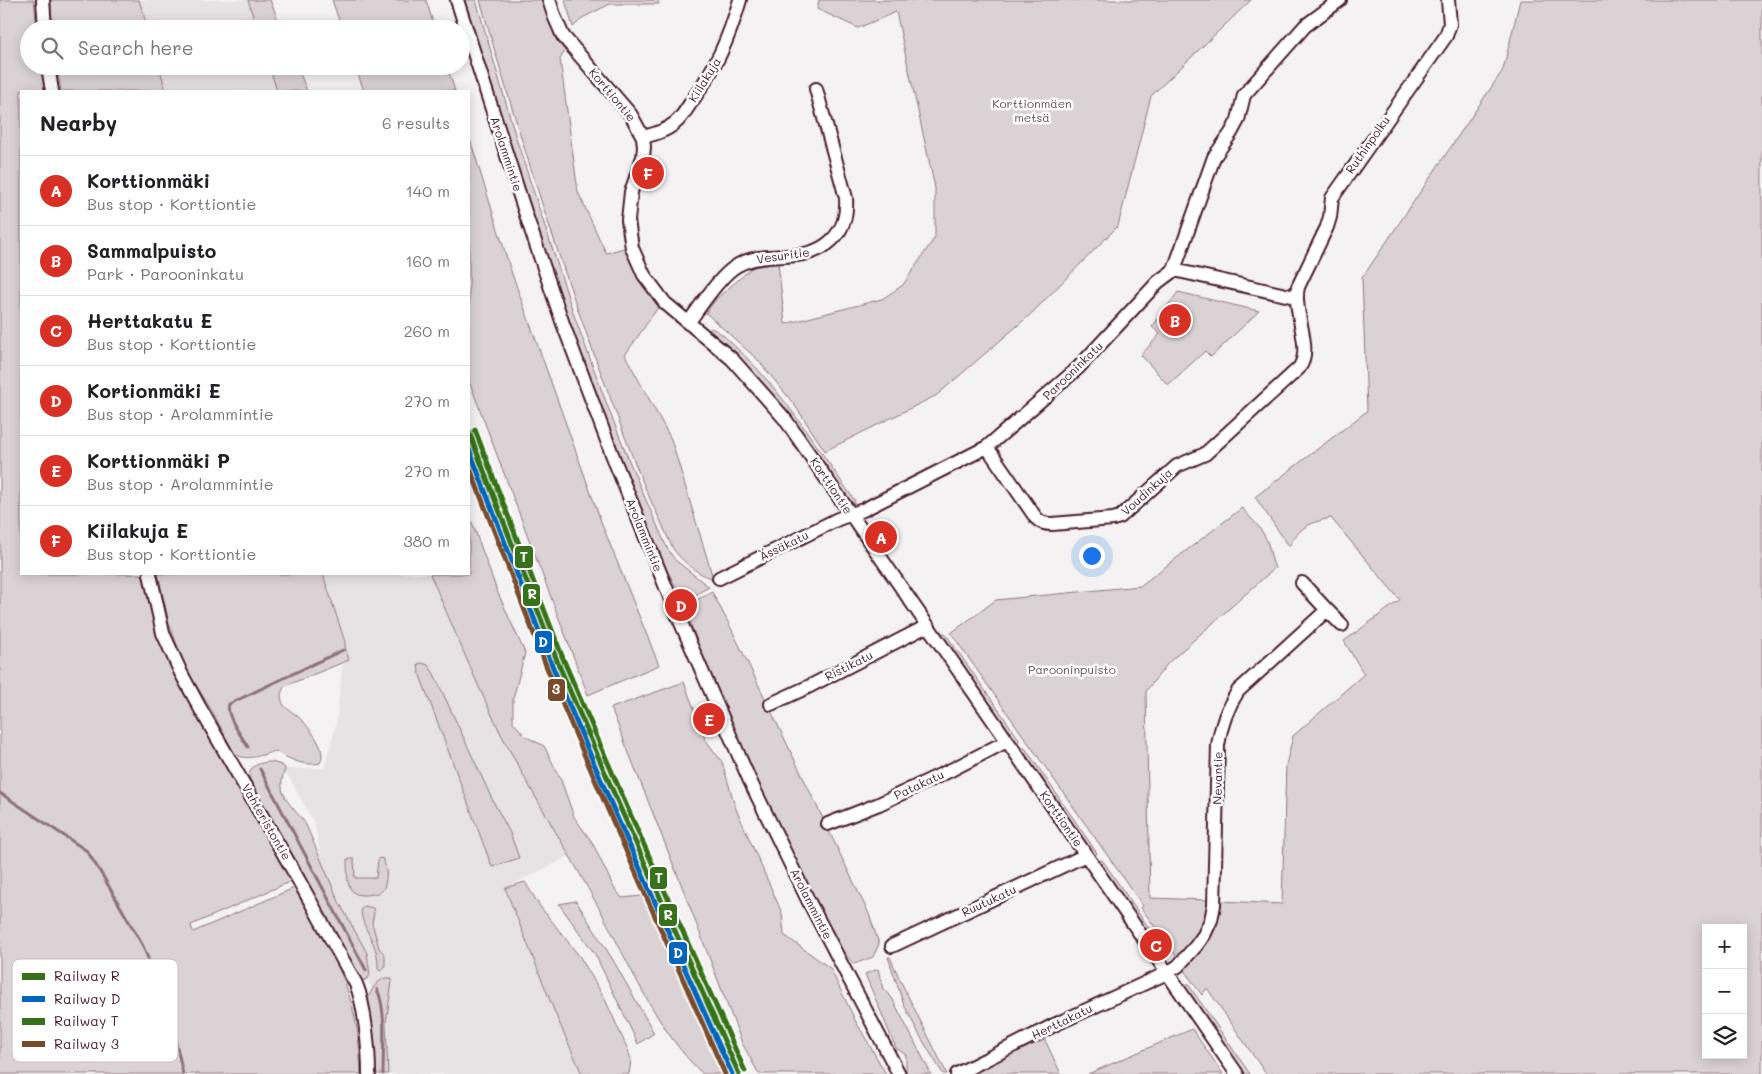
<!DOCTYPE html>
<html lang="en">
<head>
<meta charset="utf-8">
<style>
  :root { --surface:#fff; --page:#f6f6f6; --text:#202124; --muted:#757577; --line:#e0e0e0; --accent:#d93025 }
  body { margin:0; font-family:Mali,sans-serif; background:var(--page); color:var(--text) }
  .controls { position:absolute; right:15px; bottom:15px; display:grid; overflow:hidden; border-radius:0px; box-shadow:0 2px 12px #0003 }
  .controls button { width:45px; height:45px; display:grid; place-items:center; padding:0; border:0; border-bottom:1px solid var(--line); background:var(--surface); color:var(--text); font:25px sans-serif }
  .you { position:absolute; left:1091px; top:555px; width:18px; height:18px; margin:-12px; border:4px solid #fff; border-radius:50%; background:#1a73e8; box-shadow:0 0 0 8px #1a73e833 }
  .badge { display:grid; place-items:center; width:32px; height:32px; border-radius:50%; background:var(--accent); color:#fff; font-size:16px; font-weight:700 }
  .pin { position:absolute; translate:-50% -50%; border:2px solid #fff; box-shadow:0 1px 5px #0006 }
  .list { margin:0; padding:0; list-style:none }
  h2 { display:flex; justify-content:space-between; align-items:center; height:65px; margin:0; padding:0 20px; font-size:21px }
  h2 small { font-size:16px; font-weight:400; color:var(--muted) }
  .list li { display:grid; grid-template-columns:32px 1fr auto; gap:15px; align-items:center; box-sizing:border-box; height:70px; padding:0 20px; border-top:1px solid var(--line) }
  .list b { display:block; font-size:19px; white-space:nowrap }
  .list p { margin:0; font-size:16px; white-space:nowrap; color:var(--muted) }
  .list em { font-size:16px; font-style:normal; color:var(--muted) }
  .icon { flex:none; width:28px; height:28px; fill:none; stroke:currentColor; stroke-width:2; stroke-linecap:round; stroke-linejoin:round }
  .map { position:relative; flex:none; width:1762px; height:1074px; overflow:hidden }
  .search { position:absolute; background:var(--surface); box-shadow:0 2px 12px #0003; left:20px; top:20px; width:450px; height:55px; display:flex; align-items:center; gap:12px; box-sizing:border-box; padding:0 18px; border-radius:28px; color:var(--muted); font-size:19px }
  .panel { position:absolute; background:var(--surface); box-shadow:0 2px 12px #0003; left:20px; top:90px; width:450px; height:485px; border-radius:0px }
  .map>svg:first-child { display:block }
</style>
</head>
<body>
<div class="map">
<svg width="1762" height="1074" viewBox="0 0 1762 1074">
  <rect width="100%" height="100%" fill="#f4f2f2"/>
  <filter id="ink" filterUnits="userSpaceOnUse"><feTurbulence type="fractalNoise" baseFrequency=".02" numOctaves="2"/><feDisplacementMap in="SourceGraphic" scale="10" xChannelSelector="R" yChannelSelector="G"/><feConvolveMatrix kernelMatrix="1 2 1 2 8 2 1 2 1" color-interpolation-filters="sRGB"/></filter>
  <g filter="url(#ink)">
    <path fill="#e7e2e3" d="M139 0H254L263 29H147Z
      M158 66H275L283 91H166Z
      M323 574H430L480 689 572 855 505 888 558 1020 582 1074H380V1009L323 871 315 824 289 777 278 769 324 768 336 725 345 642Z"/>
    <path fill="#dbd2d5" stroke="#927880" fill-rule="evenodd" d="M0 0H34L37 29H29V66H42L45 91H21V574H146L158 630 294 880 191 925 193 932 294 888C309 914 327 941 339 969 354 1001 360 1038 361 1074H0Z
      M51 0H139L148 29H52Z
      M248 0H270L282 29H257Z
      M332 0H426L435 29H342Z
      M464 0H476L517 141 575 318 609 410 632 468 667 548 675 560 709 587 684 601 663 564 602 413 568 320 509 143Z
      M480 0H543L555 38 565 51 560 59 578 192 606 253 624 248 644 286 659 306 625 355 671 439 713 578C702 578 680 559 674 550 669 541 665 531 661 522 643 486 629 448 615 410 563 276 520 138 480 0Z
      M565 0H658L659 4H610L584 17 573 27Z
      M819 0H1251L1151 96 1118 226 1031 314 937 395 825 451 794 404 758 360 706 313 716 299 753 267 778 263 785 324 882 299 903 285 935 237V188L896 12 858 28 817 9Z
      M1520 0H1762V1074H1266L1207 988 1202 995 1183 969 1217 916 1221 901 1282 904 1286 765 1293 736 1364 674 1344 641 1400 600 1331 518C1309 523 1301 526 1289 546L1255 497 1367 411 1362 278 1503 70ZM1706 928H1743V1055H1706Z
      M57 66H159L166 91H61Z
      M269 66H297L307 91H277Z
      M355 66H447L455 91H364Z
      M469 136 510 268 603 527 659 665 588 695 469 381Z
      M1178 292 1259 311 1211 357 1205 351 1168 385 1141 355 1160 334 1152 327Z
      M711 328C722 332 732 344 741 352 786 396 819 450 855 501L854 504 847 497 780 402 745 363 709 330Z
      M1242 508C1251 519 1264 530 1268 544 1271 552 1271 560 1275 568L1168 663 1146 691 1150 898 1208 900C1205 927 1195 938 1178 958L1141 908 1143 906 951 633 996 600 1140 586Z
      M469 514 497 591 525 653 513 699V722L525 736 544 746 561 780 574 817 592 842 614 888 622 898 642 896 693 1010 724 1074H703C658 1033 628 961 599 908 568 851 534 797 504 740 477 686 454 629 430 574H469Z
      M158 574H323L345 642V647L349 660 285 686C282 690 280 695 282 701 284 708 290 710 295 714 306 723 329 749 320 763 305 767 288 759 276 751 263 754 246 763 234 753L212 711 191 677 180 653 169 623Z
      M712 592 730 626 869 914 879 944 873 957 854 964 840 948C807 885 776 822 746 757 724 708 700 659 686 606Z
      M942 633H945L1019 739 1018 744H1016L940 636Z
      M422 663 428 665 434 674 493 801 510 833 519 858 492 867 419 673 418 664Z
      M684 682 705 739 722 762 736 809 782 913 784 935 830 968 855 1020 886 1074H759L742 1043 683 889 611 708Z
      M1021 748H1025L1097 853 1094 857 1019 749Z
      M272 762 281 765 285 768C285 772 282 776 282 780 279 799 298 811 306 825L339 902 367 953 370 975 366 980H360L250 779C247 765 261 762 272 762Z
      M380 858 383 859C387 868 388 882 382 891 376 894 370 895 362 895 344 894 348 873 347 859H354L355 878H376L378 860Z
      M1100 860 1103 861 1157 940 1153 943 1097 862Z
      M525 882 539 905 580 957 604 997 628 1050 631 1060 629 1074H582L558 1020 505 888Z
      M576 901 613 960 654 1033 638 1044 595 954 559 904Z
      M365 906 373 908 374 913 372 923 379 948 385 955V967L380 971 378 969C380 942 360 929 361 908Z
      M888 957H890L901 982 947 1074H943L920 1036 904 1005Z
      M878 969 883 989 892 998 931 1074H906V1055L896 1048 865 974Z
      M385 978H391L392 981 386 1023 388 1074H375L368 1000C371 989 375 983 385 978Z
      M1184 984H1188L1250 1074H1244L1182 985Z
      M1192 1029 1223 1074H1088Z
      M1045 1040 1061 1074H969L1007 1055Z"/>
    <g fill="none" stroke-linecap="round" stroke-linejoin="round">
      <path stroke="#8d727a" stroke-width="3" d="M248 747C242 737 225 715 229 704L343 650
        M260 769 366 970
        M0 793 87 851 104 878 143 946 169 1011 183 1074
        M377 989C387 1010 383 1050 383 1074"/>
      <g stroke="#4a1f2b" stroke-width="16">
        <path id="minor" d="M43 0 45 29
          M457 0 526 215 563 324 615 462 674 607 750 781 808 900 899 1074
          M549 0 555 18 563 36 631 115 643 137 644 147 643 157 631 192 628 220 632 248 644 275 665 303 732 359 785 419 1237 1074
          M48 66 52 91
          M643 137C654 134 666 131 675 123 682 118 687 108 692 101 716 67 728 41 740 0
          M1174 270 1214 157 1231 133 1238 120 1244 95 1305 26 1340 0
          M688 323C700 307 721 274 738 265 768 248 805 266 832 240 844 228 847 215 846 198L816 89
          M987 447 1036 518C1041 523 1045 524 1052 524L1113 519 1120 517 1177 466 1205 454 1299 368C1314 348 1292 312 1298 287L1327 227 1330 217 1332 198 1446 36 1450 24 1448 0
          M150 574 163 633 181 673 200 708 298 879 356 984C365 1005 369 1051 369 1074
          M719 578 838 519 863 510 987 447 1078 368 1158 282 1174 270 1295 297
          M1327 610 1342 625
          M771 704 810 686 927 626
          M828 824 879 804 953 769 1007 741
          M892 946 1086 855
          M957 1074 1054 1025 1167 973 1178 966 1196 946 1204 935 1211 920 1214 905 1218 745C1221 725 1227 708 1238 691L1327 610 1302 583"/>
      </g>
      <use href="#minor" stroke="#fff" stroke-width="12"/>
      <g stroke="#fff" stroke-width="9">
        <path id="rail-1" d="M469 432 558 663 622 812 739 1074"/>
      </g>
      <g stroke="#fff" stroke-width="9">
        <path id="rail-2" d="M469 449 552 665 616 815 732 1074"/>
      </g>
      <g stroke="#fff" stroke-width="9">
        <path id="rail-3" d="M475 430 564 661 628 809 745 1071"/>
      </g>
      <g stroke="#fff" stroke-width="9">
        <path id="rail-4" d="M469 466 547 668 611 817 725 1074"/>
      </g>
      <use href="#rail-1" stroke="#357219" stroke-width="5"/>
      <use href="#rail-2" stroke="#0065bd" stroke-width="5"/>
      <use href="#rail-3" stroke="#357219" stroke-width="5"/>
      <use href="#rail-4" stroke="#7a4b2a" stroke-width="5"/>
    </g>
  </g>
  <g text-anchor="middle" stroke-width="5" stroke-linejoin="round" paint-order="stroke">
    <g font-size="12" fill="#4a1f2b" stroke="#fff">
      <text transform="translate(705 80) rotate(-58)" y="4">Kiilakuja</text>
      <text transform="translate(612 95) rotate(50)" y="4">Korttiontie</text>
      <text transform="translate(1368 145) rotate(-55)" y="4">Ruthinpolku</text>
      <text transform="translate(506 154) rotate(72)" y="4">Arolammintie</text>
      <text transform="translate(783 256) rotate(-8)" y="4">Vesuritie</text>
      <text transform="translate(1073 371) rotate(-44)" y="4">Parooninkatu</text>
      <text transform="translate(831 486) rotate(56)" y="4">Korttiontie</text>
      <text transform="translate(1147 492) rotate(-42)" y="4">Voudinkuja</text>
      <text transform="translate(644 535) rotate(68)" y="4">Arolammintie</text>
      <text transform="translate(784 546) rotate(-26)" y="4">Ässäkatu</text>
      <text transform="translate(849 666) rotate(-27)" y="4">Ristikatu</text>
      <text transform="translate(1218 778) rotate(-89)" y="4">Nevantie</text>
      <text transform="translate(919 785) rotate(-25)" y="4">Patakatu</text>
      <text transform="translate(1061 819) rotate(55)" y="4">Korttiontie</text>
      <text transform="translate(266 822) rotate(60)" y="4">Vahteristontie</text>
      <text transform="translate(989 901) rotate(-25)" y="4">Ruutukatu</text>
      <text transform="translate(811 904) rotate(63)" y="4">Arolammintie</text>
      <text transform="translate(1062 1022) rotate(-26)" y="4">Herttakatu</text>
    </g>
    <g font-size="12" fill="#6e4c56" stroke="#fff">
      <text x="1032" y="108">Korttionmäen<tspan x="1032" dy="14">metsä</tspan></text>
      <text x="1072" y="674">Parooninpuisto</text>
    </g>
  </g>
  <rect x="12" y="959" width="166" height="103" rx="8" fill="#fff" stroke="#c9bcbf" stroke-width="1"/>
  <rect x="22" y="973" width="23" height="7" fill="#357219"/>
  <rect x="22" y="996" width="23" height="6" fill="#0065bd"/>
  <rect x="22" y="1018" width="23" height="7" fill="#357219"/>
  <rect x="22" y="1041" width="23" height="6" fill="#7a4b2a"/>
  <g font-size="14" fill="#4a1f2b">
    <text x="54" y="981">Railway R</text>
    <text x="54" y="1004">Railway D</text>
    <text x="54" y="1026">Railway T</text>
    <text x="54" y="1049">Railway 3</text>
  </g>
  <g stroke="#fff" stroke-width="2">
    <rect x="514" y="545" width="20" height="24" rx="5" fill="#357219"/>
    <rect x="522" y="583" width="19" height="24" rx="5" fill="#357219"/>
    <rect x="534" y="630" width="19" height="24" rx="5" fill="#0065bd"/>
    <rect x="547" y="678" width="19" height="24" rx="5" fill="#7a4b2a"/>
    <rect x="649" y="866" width="19" height="24" rx="5" fill="#357219"/>
    <rect x="658" y="903" width="20" height="24" rx="5" fill="#357219"/>
    <rect x="668" y="941" width="20" height="24" rx="5" fill="#0065bd"/>
  </g>
  <g font-size="14" text-anchor="middle" font-weight="bold" fill="#fff">
    <text x="524" y="562">T</text>
    <text x="532" y="599">R</text>
    <text x="543" y="647">D</text>
    <text x="556" y="694">3</text>
    <text x="659" y="883">T</text>
    <text x="668" y="920">R</text>
    <text x="678" y="958">D</text>
  </g>
</svg>
<div class="controls">
<button>+</button>
<button>−</button>
<button><svg class="icon" aria-label="layers" viewBox="0 0 24 24"><path d="M12 4l9 5-9 5-9-5zM3 14l9 5 9-5"/></svg></button>
</div>
<div class="you"></div>
<div class="pin badge" style="left:881px;top:537px">A</div>
<div class="pin badge" style="left:1175px;top:320px">B</div>
<div class="pin badge" style="left:1156px;top:945px">C</div>
<div class="pin badge" style="left:681px;top:605px">D</div>
<div class="pin badge" style="left:709px;top:719px">E</div>
<div class="pin badge" style="left:648px;top:173px">F</div>
<div class="search"><svg class="icon" aria-label="search" viewBox="0 0 24 24"><circle cx="10" cy="10" r="6"/><path d="M15 15l6 6"/></svg>Search here</div>
<section class="panel">
<h2>Nearby<small>6 results</small></h2>
<ul class="list">
<li><span class="badge">A</span><div><b>Korttionmäki</b><p>Bus stop · Korttiontie</p></div><em>140 m</em></li>
<li><span class="badge">B</span><div><b>Sammalpuisto</b><p>Park · Parooninkatu</p></div><em>160 m</em></li>
<li><span class="badge">C</span><div><b>Herttakatu E</b><p>Bus stop · Korttiontie</p></div><em>260 m</em></li>
<li><span class="badge">D</span><div><b>Kortionmäki E</b><p>Bus stop · Arolammintie</p></div><em>270 m</em></li>
<li><span class="badge">E</span><div><b>Korttionmäki P</b><p>Bus stop · Arolammintie</p></div><em>270 m</em></li>
<li><span class="badge">F</span><div><b>Kiilakuja E</b><p>Bus stop · Korttiontie</p></div><em>380 m</em></li>
</ul>
</section>
</div>
</body>
</html>
